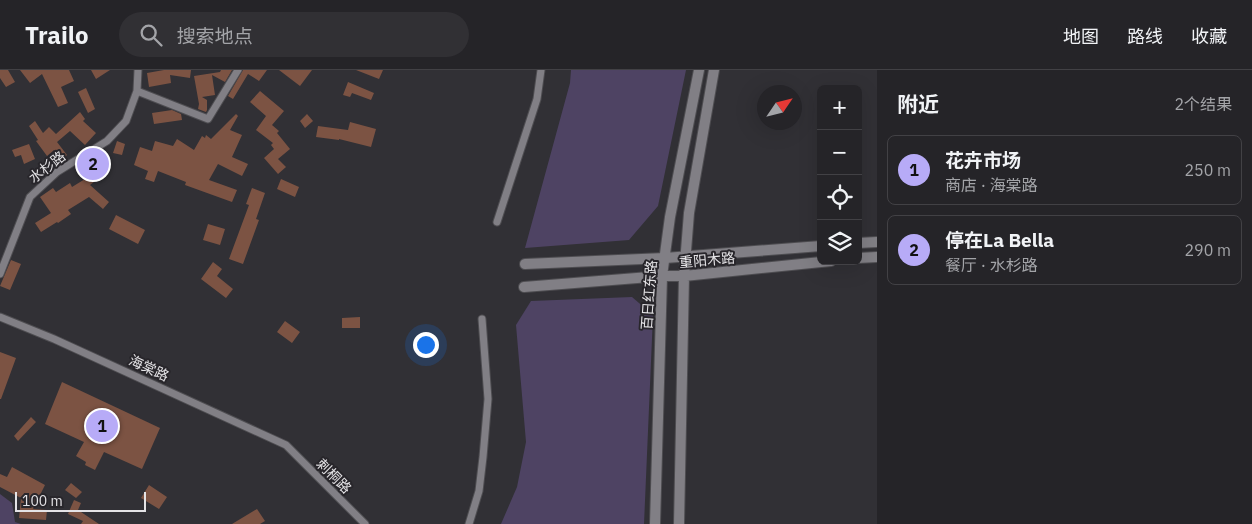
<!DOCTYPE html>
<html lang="zh">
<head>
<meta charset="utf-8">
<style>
  :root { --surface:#252428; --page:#313034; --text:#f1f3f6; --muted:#a3a4a8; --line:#424145; --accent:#b7abf7 }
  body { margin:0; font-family:"IBM Plex Sans","Noto Sans SC",sans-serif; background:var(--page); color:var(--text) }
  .controls { position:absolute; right:15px; top:15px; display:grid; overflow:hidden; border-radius:8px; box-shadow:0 5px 20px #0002 }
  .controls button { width:45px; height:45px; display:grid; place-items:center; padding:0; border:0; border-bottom:1px solid var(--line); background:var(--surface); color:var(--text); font:25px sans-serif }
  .compass { position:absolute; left:757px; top:15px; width:45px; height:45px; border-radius:50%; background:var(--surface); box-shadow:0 5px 20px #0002; rotate:55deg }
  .scale { position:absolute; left:15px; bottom:12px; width:131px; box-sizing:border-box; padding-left:5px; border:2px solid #e4e3e6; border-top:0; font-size:14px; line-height:18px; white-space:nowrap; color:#e4e3e6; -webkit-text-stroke:4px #28262b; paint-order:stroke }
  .you { position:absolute; left:425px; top:274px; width:18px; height:18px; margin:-12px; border:4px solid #fff; border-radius:50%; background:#1a73e8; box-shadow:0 0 0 8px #1a73e833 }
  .badge { display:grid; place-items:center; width:32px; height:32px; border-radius:50%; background:var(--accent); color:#111; font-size:16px; font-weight:700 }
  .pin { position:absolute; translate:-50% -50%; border:2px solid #fff; box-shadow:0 1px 5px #0006 }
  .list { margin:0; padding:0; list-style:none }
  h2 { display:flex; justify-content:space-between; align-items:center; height:65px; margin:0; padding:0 20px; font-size:21px }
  h2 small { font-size:16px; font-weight:400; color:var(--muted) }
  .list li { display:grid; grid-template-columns:32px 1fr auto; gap:15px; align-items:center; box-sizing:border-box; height:70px; margin:0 10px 10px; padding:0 10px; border:1px solid var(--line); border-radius:8px }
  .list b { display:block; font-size:19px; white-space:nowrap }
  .list p { margin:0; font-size:16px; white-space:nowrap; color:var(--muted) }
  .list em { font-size:16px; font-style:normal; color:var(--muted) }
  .icon { flex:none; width:28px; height:28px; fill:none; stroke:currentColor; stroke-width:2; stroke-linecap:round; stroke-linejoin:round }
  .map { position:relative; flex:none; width:877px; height:454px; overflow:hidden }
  header { display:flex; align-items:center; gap:30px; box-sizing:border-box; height:70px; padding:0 25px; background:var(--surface); border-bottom:1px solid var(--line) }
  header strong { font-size:24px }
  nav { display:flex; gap:28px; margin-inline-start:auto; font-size:18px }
  .search { width:350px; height:45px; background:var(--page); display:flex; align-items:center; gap:12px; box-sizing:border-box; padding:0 18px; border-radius:28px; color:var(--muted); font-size:19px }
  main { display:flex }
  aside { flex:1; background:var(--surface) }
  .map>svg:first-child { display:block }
</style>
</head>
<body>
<header>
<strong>Trailo</strong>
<div class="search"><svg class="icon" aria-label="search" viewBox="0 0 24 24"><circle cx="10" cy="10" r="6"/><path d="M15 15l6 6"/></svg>搜索地点</div>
<nav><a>地图</a><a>路线</a><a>收藏</a></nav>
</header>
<main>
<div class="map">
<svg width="877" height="454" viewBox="0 0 877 454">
  <rect width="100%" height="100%" fill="#313035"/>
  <path fill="#4e4363" d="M571 0H686L658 136 629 170 525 178 570 13Z
    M632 227 653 245 644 454H501L517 417 526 372 516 255 531 231Z
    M0 424 12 433 15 452 21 454H0Z"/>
  <path fill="#7c5343" d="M0 0H8L15 12 6 17 0 8Z
    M20 0H69L74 11 61 17 68 33 58 37 42 4 30 13Z
    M91 0H110L96 9Z
    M164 0H191L190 8 170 5 171 13 149 17 147 3Z
    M221 0H232L225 12 212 5 215 25 202 27 207 30V40L206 42 198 39 199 34 194 6 220 2Z
    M243 0H267L259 11 248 4 233 29 228 26Z
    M279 0H312L300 16Z
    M356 0H383L379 9Z
    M348 12 374 23 371 30 352 23 350 27 343 25Z
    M86 18 95 39 88 43 78 22Z
    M260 21 284 41 272 55 279 61 277 63 290 79 278 89 286 97 278 104 264 88 274 79 271 75 273 73 256 60 266 46 250 32Z
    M172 40 181 44 182 50 154 54 152 43Z
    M80 42 85 49 83 51 96 63 85 75 70 61 57 72 67 85 61 90 54 80 47 86 36 71 38 70 29 56 35 51 43 63 49 57 56 64Z
    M236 44 238 46 230 60 242 65 232 87 248 94 242 106 218 94 209 110 237 120 232 132 185 115 186 112 158 101 154 112 145 109 148 101 134 95 140 77 152 81 155 71 173 76 177 69 194 80 202 66 205 68 206 65 211 69Z
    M307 44 313 51 305 58 300 51Z
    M350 52 376 59 371 77 339 69V70L316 67 318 56 348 60Z
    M117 71 125 74 122 85 113 83Z
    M29 74 35 89 24 94 21 85 15 87 12 80Z
    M101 81 108 91 97 99 89 88Z
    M90 98 99 108 90 115 109 132 103 139 89 127 68 140 71 144 58 153 57 152 41 162 35 153 51 143 40 127 53 118 56 122 70 113 72 117 85 109 82 105Z
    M281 109 299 117 295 127 277 119Z
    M252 118 265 123 256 149 259 150 243 194 229 189 249 135 246 134Z
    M116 145 145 160 138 174 109 159Z
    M208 154 225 159 220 175 203 170Z
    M11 190 21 194 10 220 0 216Z
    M213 192 222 199 217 206 233 219 226 228 201 209Z
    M360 247V258H342V248Z
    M285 251 300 262 292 273 277 262Z
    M0 282 16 288 1 329H0Z
    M62 312 160 358 142 399 104 382 95 400 85 395 86 392 76 386 84 372 45 354Z
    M31 347 36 352 18 371 14 366Z
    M12 397 45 415 33 439 47 440 46 450 19 448 21 428 0 417V404L7 407Z
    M71 413 82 422 76 428 65 420Z
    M149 415 167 427 159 439 141 428Z
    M74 430 81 433 78 440 99 454H81L83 451 68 444Z
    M257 439 265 451 260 454H232Z"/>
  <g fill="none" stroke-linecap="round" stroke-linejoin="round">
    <g stroke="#4e4d51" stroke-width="9">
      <path id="street" d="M137 21 208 49 238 0
        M497 152 537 29 541 0
        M0 204 30 127 57 102 107 71 126 51 137 21 138 0
        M0 247 54 269 286 375 365 454
        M469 454 479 421 483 387 488 329 482 249"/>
    </g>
    <g stroke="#4e4d51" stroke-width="12">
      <path id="secondary" d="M858 173 877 172
        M858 188 877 187
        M525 194 665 188 821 176
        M524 217 662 206H684L831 191
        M655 454 662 206 670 147 699 0
        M679 454 684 206 689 143 714 0"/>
    </g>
    <use href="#street" stroke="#817f85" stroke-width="7"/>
    <use href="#secondary" stroke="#817f85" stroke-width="10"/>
  </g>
  <g text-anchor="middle" stroke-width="4" stroke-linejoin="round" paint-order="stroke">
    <g font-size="14" fill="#e4e3e6" stroke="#28262b">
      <text transform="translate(47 97) rotate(-38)" y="5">水杉路</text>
      <text transform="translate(707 190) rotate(-5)" y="5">重阳木路</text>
      <text transform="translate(649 225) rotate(-86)" y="5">百日红东路</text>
      <text transform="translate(149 298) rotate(25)" y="5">海棠路</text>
      <text transform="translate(334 406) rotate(45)" y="5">刺桐路</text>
    </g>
  </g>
</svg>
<div class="controls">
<button>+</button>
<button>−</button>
<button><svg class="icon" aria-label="locate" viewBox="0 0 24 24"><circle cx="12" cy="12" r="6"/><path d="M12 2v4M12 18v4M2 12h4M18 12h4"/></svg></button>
<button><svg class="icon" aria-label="layers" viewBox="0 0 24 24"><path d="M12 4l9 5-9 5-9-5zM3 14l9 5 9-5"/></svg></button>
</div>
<svg class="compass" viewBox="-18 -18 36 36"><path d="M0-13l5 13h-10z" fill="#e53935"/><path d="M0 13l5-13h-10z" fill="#a3a4a8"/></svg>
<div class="scale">100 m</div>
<div class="you"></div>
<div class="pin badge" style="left:102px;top:356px">1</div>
<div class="pin badge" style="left:93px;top:94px">2</div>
</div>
<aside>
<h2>附近<small>2个结果</small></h2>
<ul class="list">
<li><span class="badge">1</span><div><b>花卉市场</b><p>商店 · 海棠路</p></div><em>250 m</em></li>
<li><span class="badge">2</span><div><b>停在La Bella</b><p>餐厅 · 水杉路</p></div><em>290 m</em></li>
</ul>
</aside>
</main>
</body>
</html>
